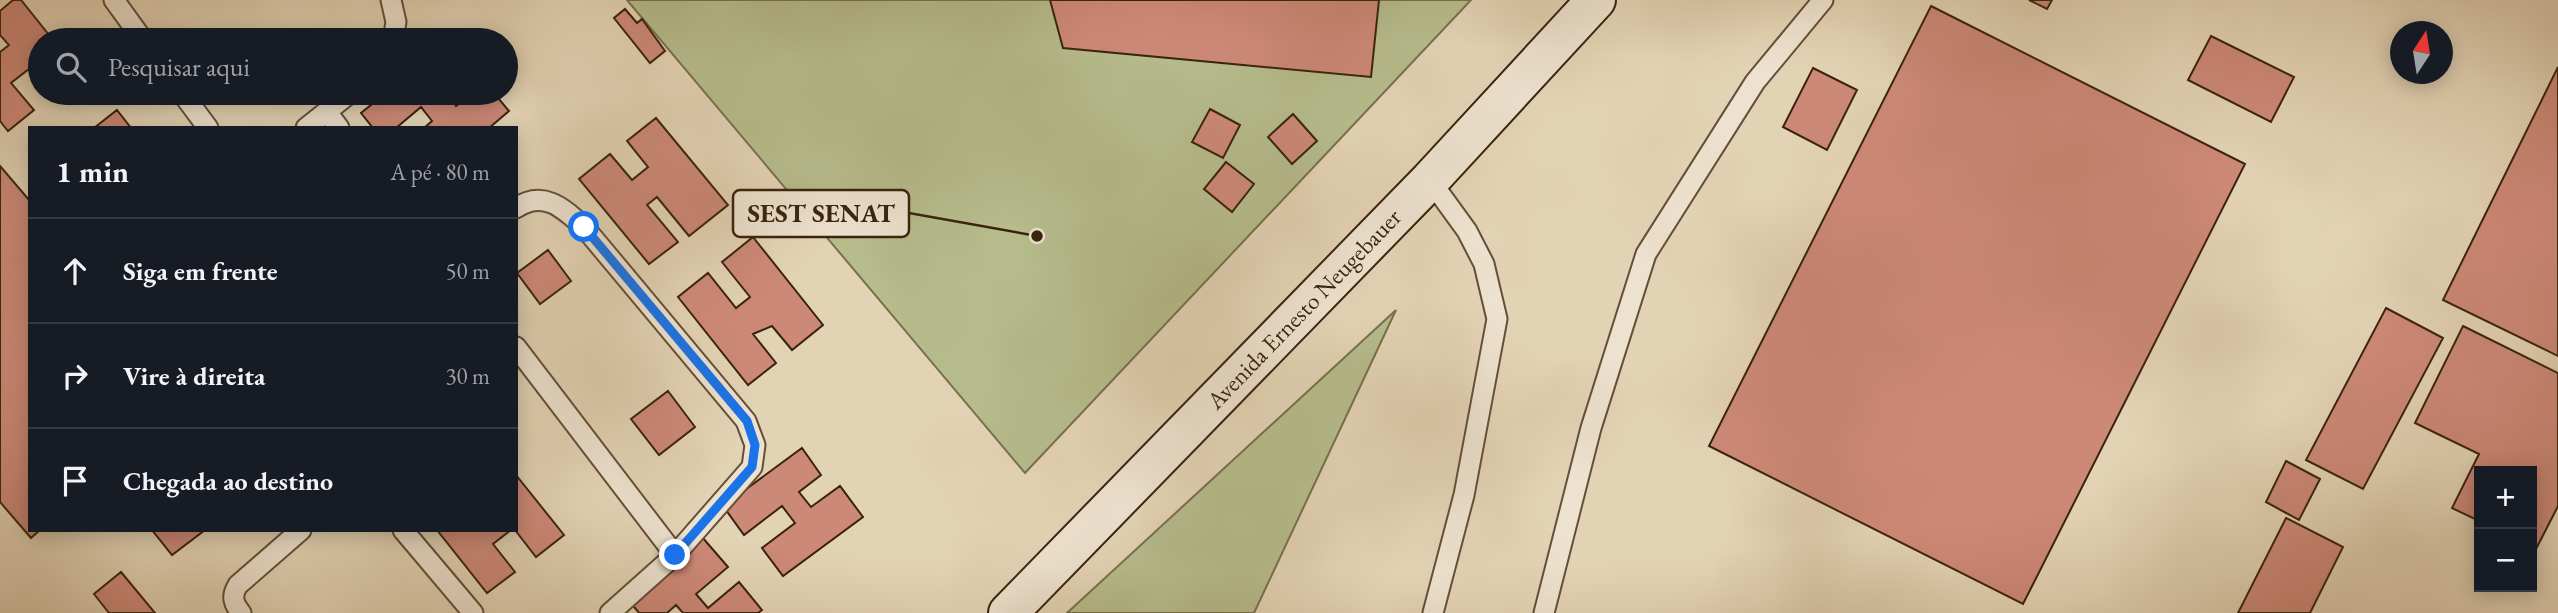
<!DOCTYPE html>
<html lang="pt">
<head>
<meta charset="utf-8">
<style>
  :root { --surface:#171b24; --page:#242831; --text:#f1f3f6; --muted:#9ea1a6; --line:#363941 }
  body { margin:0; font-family:"EB Garamond",serif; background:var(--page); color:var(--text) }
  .controls { position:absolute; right:21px; bottom:21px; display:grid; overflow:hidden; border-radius:0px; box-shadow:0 4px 18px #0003 }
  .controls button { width:63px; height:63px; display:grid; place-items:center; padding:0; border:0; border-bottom:2px solid var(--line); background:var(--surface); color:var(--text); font:35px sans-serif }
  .compass { position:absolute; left:2390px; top:21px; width:63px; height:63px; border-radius:50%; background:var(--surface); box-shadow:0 4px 18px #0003; rotate:12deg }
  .stop { position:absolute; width:21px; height:21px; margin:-16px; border:5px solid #1a73e8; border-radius:50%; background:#fff }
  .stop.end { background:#1a73e8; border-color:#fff; box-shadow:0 2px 7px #0008 }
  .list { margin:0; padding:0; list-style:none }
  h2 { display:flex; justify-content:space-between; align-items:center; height:91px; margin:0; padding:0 28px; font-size:30px }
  h2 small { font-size:23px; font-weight:400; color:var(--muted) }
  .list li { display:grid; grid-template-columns:46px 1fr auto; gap:21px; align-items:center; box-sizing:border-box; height:105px; padding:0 28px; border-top:2px solid var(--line) }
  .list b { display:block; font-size:26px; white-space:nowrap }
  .list em { font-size:23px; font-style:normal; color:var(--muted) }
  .icon { flex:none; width:38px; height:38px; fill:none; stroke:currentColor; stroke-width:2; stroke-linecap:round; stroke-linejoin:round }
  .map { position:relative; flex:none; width:2558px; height:613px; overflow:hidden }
  .search { position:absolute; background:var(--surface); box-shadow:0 4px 18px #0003; left:28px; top:28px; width:490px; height:77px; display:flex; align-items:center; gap:18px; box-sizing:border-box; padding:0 24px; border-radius:38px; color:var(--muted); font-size:26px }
  .panel { position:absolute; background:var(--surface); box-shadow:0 4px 18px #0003; left:28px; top:126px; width:490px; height:406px; border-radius:0px }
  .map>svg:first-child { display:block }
</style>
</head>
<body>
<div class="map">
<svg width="2558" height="613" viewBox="0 0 2558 613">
  <rect width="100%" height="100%" fill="#e3d3b5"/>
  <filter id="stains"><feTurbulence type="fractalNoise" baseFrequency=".00286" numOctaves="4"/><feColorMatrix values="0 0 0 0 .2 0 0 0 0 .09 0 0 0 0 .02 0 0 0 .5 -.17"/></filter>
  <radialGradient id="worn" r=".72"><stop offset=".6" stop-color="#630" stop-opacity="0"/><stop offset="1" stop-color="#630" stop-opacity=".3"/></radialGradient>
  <path fill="#b6bc8c" stroke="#78704d" stroke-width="2" d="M627 0H1471L1025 473Z
    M1396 310 1254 613H1067Z"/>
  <path fill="#cd8978" stroke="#39230e" stroke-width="2" d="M13 0H21L53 40H40V83L29 69 11 83 34 110 8 131 0 121V52L9 45 0 35V11Z
    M1050 0H1379L1371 77 1063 48Z
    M2029 0H2052L2047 9Z
    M1931 6 2245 164 2023 604 1709 446Z
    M625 9 637 23 642 19 665 51 650 63 614 18Z
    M2211 36 2294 77 2271 122 2188 80Z
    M2558 67V356L2443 300Z
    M1813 68 1857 90 1827 150 1783 127Z
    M48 93H62L54 99Z
    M386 93H449L456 106 473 93H494L509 111 489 128H424L432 121 421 107 396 128H373L361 113Z
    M1210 109 1240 125 1223 158 1192 142Z
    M117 110 131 128H94Z
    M1293 114 1317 141 1292 164 1268 137Z
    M656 118 728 205 689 236 657 197 647 205 678 242 649 264 579 179 610 154 632 180 648 167 627 141Z
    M1226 162 1254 184 1232 212 1204 189Z
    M0 166 30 201V530H40L31 538 0 502Z
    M753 237 823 325 792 350 772 326 753 334 776 363 748 385 678 297 708 273 736 308 750 297 722 262Z
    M548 250 571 281 540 304 517 273Z
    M2386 308 2443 338 2363 489 2306 460Z
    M2463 326 2558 373V506L2536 549 2532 547V471H2479V521L2452 508 2479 454 2415 423Z
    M668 391 695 427 659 455 631 419Z
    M802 448 821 475 799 492 811 507 840 486 863 517 783 576 762 548 795 523 782 506 744 535 723 506Z
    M2286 461 2320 479 2299 520 2266 502Z
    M516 475 564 535 536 557 515 530Z
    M2286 518 2343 547 2310 613H2238Z
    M152 530H205L172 555Z
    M437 530H511L493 544 515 572 487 593Z
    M702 537 728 567 696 594 708 608 739 582 762 610 758 613H683L676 605 667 613H639L630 602Z
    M121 572 155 613H109L94 594Z"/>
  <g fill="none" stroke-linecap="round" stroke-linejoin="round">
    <g stroke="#644f38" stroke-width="23">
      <path id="lane" d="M114 0 143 40
        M391 0 396 22 393 40
        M182 93 208 128
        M327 112 339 128
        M306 128 350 93
        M1430 180 1467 231 1484 264 1497 319 1464 495 1433 613
        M516 208C544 189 564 209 584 227L746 421 755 445 752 467 675 555 610 613
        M516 347 675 555
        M403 530 473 613
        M241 613C233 603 231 596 238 585L301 530
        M1544 613 1591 428 1646 254 1755 82 1823 0"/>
    </g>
    <g stroke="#39230e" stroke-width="42">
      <path id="secondary" d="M1008 613 1430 180 1596 0"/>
    </g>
    <use href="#lane" stroke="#ede2cf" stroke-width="19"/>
    <use href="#secondary" stroke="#ede2cf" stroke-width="38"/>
  </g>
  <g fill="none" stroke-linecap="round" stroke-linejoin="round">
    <path stroke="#1a73e8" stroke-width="9" d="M584 227 747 421 755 445 752 467 675 555"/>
  </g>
  <g text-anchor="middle" stroke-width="6" stroke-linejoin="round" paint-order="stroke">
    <g font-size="24" fill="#39230e" stroke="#ede2cf">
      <text transform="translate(1304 309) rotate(-46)" y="8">Avenida Ernesto Neugebauer</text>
    </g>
  </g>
  <path fill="none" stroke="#39230e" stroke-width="2.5" d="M1037 236L909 213"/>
  <circle fill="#39230e" stroke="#ede2cf" stroke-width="2.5" cx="1037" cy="236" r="7"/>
  <rect fill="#ede2cf" stroke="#39230e" stroke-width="2.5" x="733" y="190" width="176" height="47" rx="7"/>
  <g font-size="26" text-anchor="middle" font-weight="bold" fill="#39230e">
    <text x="821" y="222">SEST SENAT</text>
  </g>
  <rect width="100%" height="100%" filter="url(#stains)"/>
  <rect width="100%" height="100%" fill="url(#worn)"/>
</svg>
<div class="controls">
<button>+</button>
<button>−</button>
</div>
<svg class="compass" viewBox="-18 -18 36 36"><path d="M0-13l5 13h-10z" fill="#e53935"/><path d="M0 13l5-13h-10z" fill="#9ea1a6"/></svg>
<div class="stop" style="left:584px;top:227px"></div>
<div class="stop end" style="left:675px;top:555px"></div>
<div class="search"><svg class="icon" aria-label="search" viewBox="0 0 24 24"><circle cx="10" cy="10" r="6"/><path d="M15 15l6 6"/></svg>Pesquisar aqui</div>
<section class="panel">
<h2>1 min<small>A pé · 80 m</small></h2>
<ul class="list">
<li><svg class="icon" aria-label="ahead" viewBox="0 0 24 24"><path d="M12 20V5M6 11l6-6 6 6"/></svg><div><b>Siga em frente</b></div><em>50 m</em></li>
<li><svg class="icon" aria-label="right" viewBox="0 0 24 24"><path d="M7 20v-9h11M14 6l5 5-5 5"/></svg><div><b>Vire à direita</b></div><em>30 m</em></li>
<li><svg class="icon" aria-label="arrive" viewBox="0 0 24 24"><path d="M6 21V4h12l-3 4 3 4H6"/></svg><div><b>Chegada ao destino</b></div></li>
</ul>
</section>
</div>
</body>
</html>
